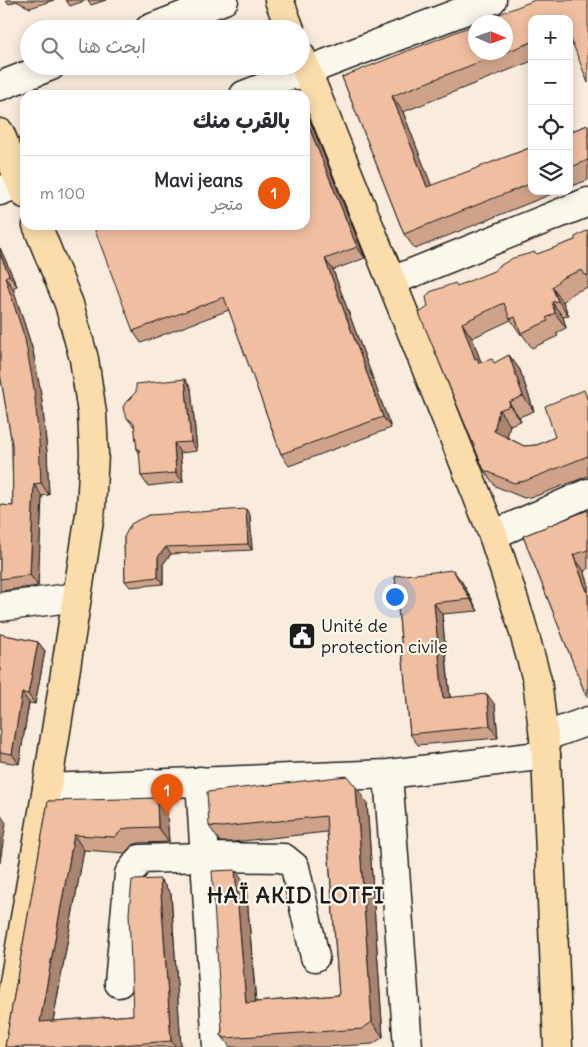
<!DOCTYPE html>
<html lang="ar">
<head>
<meta charset="utf-8">
<style>
  :root { --surface:#fff; --page:#f2f2f3; --text:#2b2b33; --muted:#7c7c81; --line:#e1e1e2; --accent:#ea580c }
  body { margin:0; font-family:Delius,"Playpen Sans Arabic",sans-serif; background:var(--page); color:var(--text); direction:rtl }
  .controls { position:absolute; right:15px; top:15px; display:grid; overflow:hidden; border-radius:10px; box-shadow:0 2px 12px #0003 }
  .controls button { width:45px; height:45px; display:grid; place-items:center; padding:0; border:0; border-bottom:1px solid var(--line); background:var(--surface); color:var(--text); font:25px sans-serif }
  .compass { position:absolute; left:468px; top:15px; width:45px; height:45px; border-radius:50%; background:var(--surface); box-shadow:0 2px 12px #0003; rotate:92deg }
  .you { position:absolute; left:394px; top:596px; width:18px; height:18px; margin:-12px; border:4px solid #fff; border-radius:50%; background:#1a73e8; box-shadow:0 0 0 8px #1a73e833 }
  .badge { display:grid; place-items:center; width:32px; height:32px; border-radius:50%; background:var(--accent); color:#fff; font-size:16px; font-weight:700 }
  .pin { position:absolute; translate:-50% -41px; filter:drop-shadow(0 1px 2px #0008) }
  .pin::after { content:''; position:absolute; top:26px; width:18px; height:15px; background:inherit; clip-path:polygon(0 0,100% 0,50% 100%) }
  .list { margin:0; padding:0; list-style:none }
  h2 { display:flex; justify-content:space-between; align-items:center; height:65px; margin:0; padding:0 20px; font-size:21px }
  h2 small { font-size:16px; font-weight:400; color:var(--muted) }
  .list li { display:grid; grid-template-columns:32px 1fr auto; gap:15px; align-items:center; box-sizing:border-box; height:75px; padding:0 20px; border-top:1px solid var(--line) }
  .list b { display:block; font-size:19px; white-space:nowrap }
  .list p { margin:0; font-size:16px; white-space:nowrap; color:var(--muted) }
  .list em { font-size:16px; font-style:normal; color:var(--muted) }
  .icon { flex:none; width:28px; height:28px; fill:none; stroke:currentColor; stroke-width:2; stroke-linecap:round; stroke-linejoin:round }
  .map { position:relative; flex:none; width:588px; height:1047px; overflow:hidden; direction:ltr }
  .search { position:absolute; background:var(--surface); box-shadow:0 2px 12px #0003; left:20px; top:20px; width:290px; height:55px; display:flex; align-items:center; gap:12px; box-sizing:border-box; padding:0 18px; border-radius:28px; color:var(--muted); font-size:19px }
  .panel { position:absolute; background:var(--surface); box-shadow:0 2px 12px #0003; left:20px; top:90px; width:290px; height:140px; border-radius:15px; direction:rtl }
  .map>svg:first-child { display:block }
</style>
</head>
<body>
<div class="map">
<svg width="588" height="1047" viewBox="0 0 588 1047">
  <rect width="100%" height="100%" fill="#f9ecdd"/>
  <filter id="ink" filterUnits="userSpaceOnUse"><feTurbulence type="fractalNoise" baseFrequency=".02" numOctaves="2"/><feDisplacementMap in="SourceGraphic" scale="10" xChannelSelector="R" yChannelSelector="G"/><feConvolveMatrix kernelMatrix="1 2 1 2 8 2 1 2 1" color-interpolation-filters="sRGB"/></filter>
  <g filter="url(#ink)">
    <g fill="none" stroke-linecap="round" stroke-linejoin="round">
      <g stroke="#1c1c1c" stroke-width="31">
        <path id="minor" d="M149 29 224 0
          M0 86 51 66
          M244 95 492 0
          M0 191 25 181
          M392 281 588 202
          M493 535 588 493
          M0 607 77 597
          M544 737 588 721
          M388 774 408 1047
          M200 781 217 1047
          M47 788 388 774 546 755
          M119 983 129 874 140 859 205 857 284 858 295 867 315 957"/>
      </g>
      <g stroke="#1c1c1c" stroke-width="31">
        <path id="major" d="M279 0 290 29
          M301 56 493 535 521 622 537 680 546 755 558 1047
          M0 133 25 194
          M3 1047 47 788 91 508 94 454 92 413 84 359 69 304 37 225"/>
      </g>
      <use href="#minor" stroke="#fbf7ec" stroke-width="28"/>
      <use href="#major" stroke="#faddab" stroke-width="28"/>
    </g>
    <path fill="#cea38a" stroke="#1c1c1c" d="M6 0H54L30 8 16 1 9 4Z
      M66 0H87L70 6Z
      M88 0H106L91 5Z
      M588 0 574 45 569 47V19H532V61L403 112 431 186 532 147V191H559L415 249 404 234 342 77Z
      M305 108 365 258 333 270 391 428 289 466 281 454 229 310 141 343 133 331Z
      M588 125V180L569 187V132Z
      M588 230V287L573 293 563 302 569 316 563 317 566 328 556 333 558 336 532 348 522 334 521 335 511 320 472 338 481 362 495 363 509 355 520 370 534 411 519 417 521 421 510 425 507 437 524 446 537 445 555 437 588 395V476L536 496 524 498 495 486 484 470 428 307 457 286 575 240Z
      M0 248 17 286 13 288 33 351 42 400 47 452 49 495 42 496 38 586 0 591V505L13 506 12 444 0 373Z
      M191 388 197 451 180 453 183 482 148 486 141 476 140 454 137 449 135 428 127 418Z
      M588 510V569L584 571 588 582V697L585 693 523 536Z
      M250 515 252 550 171 554 163 564V584L130 587 125 581 124 537Z
      M395 576 462 582 478 611 442 614 450 697 495 705 498 738 418 745 410 734Z
      M0 634 38 642 45 651 35 704 29 703 19 764 0 761Z
      M48 801 167 813 169 842 139 843 132 845 125 853 84 850 53 1021 133 1015 160 879 171 894 181 1047H5Z
      M367 803 383 1037 373 1044 327 1047H230L221 1035 246 885 256 1002 339 995 327 832 233 842H220L209 826Z"/>
    <path fill="#a88570" stroke="#1c1c1c" d="M392 96 403 112 438 202 427 187Z
      M305 108 365 258 357 247 305 117Z
      M0 248 17 286 9 275 0 254Z
      M325 259 333 270 391 428 383 417Z
      M5 277 13 288 33 351 42 400 47 452 49 495 41 483Z
      M552 287 563 302 569 316 558 301Z
      M552 302 563 317 566 328 555 313Z
      M462 323 472 338 483 367 475 359Z
      M509 355 520 370 534 411 523 396Z
      M185 379 191 388 197 451 191 442Z
      M509 402 519 417 521 421 510 406Z
      M499 410 510 425 505 446 494 431Z
      M174 443 180 453 183 482 176 473Z
      M34 484 42 496 38 586 30 575Z
      M246 509 250 515 252 550 248 544Z
      M166 547 171 554 163 564V584L158 577V557Z
      M573 555 584 571 588 582V594Z
      M453 570 462 582 478 611 470 599Z
      M434 603 442 614 451 710 443 698Z
      M38 642 45 651 35 704 28 694Z
      M22 693 29 703 19 764 12 754Z
      M487 694 495 705 498 738 490 726Z
      M356 787 367 803 383 1037 372 1022Z
      M157 798 167 813 169 842 158 827Z
      M0 814 6 823 0 863Z
      M74 835 84 850 50 1037 40 1022Z
      M235 870 246 885 257 1018 246 1003Z
      M160 879 171 894 181 1047H176L171 1041Z"/>
    <path fill="#f0bea0" stroke="#1c1c1c" d="M535 0H588V83L569 34V19H532V42L506 52V22H479Z
      M476 24V52H505L392 96 427 187 532 147V183L404 234 342 77Z
      M294 89 296 95H277Z
      M305 117 357 247 325 259 383 417 281 454 224 297 133 331 93 225H305Z
      M588 125V160L569 168V132Z
      M588 230V275H585L582 270 562 278 552 287 558 301 552 302 555 313 546 318 548 321 521 333 515 317 510 319 504 303 462 323 475 359 477 358 479 363 492 359 494 363 509 355 523 396 509 402 510 406 499 410 494 431 524 446 537 445 555 437 545 406 584 390 588 401V456L525 481 514 483 484 470 419 313 428 307 426 297 430 292 455 283 457 286 496 270V268L513 258 535 252 537 254 575 240V237Z
      M0 254 9 275 5 277 25 339 34 389 39 441 41 483 34 484 30 575 0 579V505L13 506 12 444 0 373Z
      M185 379 191 442 174 443 176 473 141 476 139 449H137L134 423 127 418 124 412 123 407 126 402 136 392V384Z
      M246 509 248 544 166 547 158 557V577L125 581 124 537 131 524 138 520 149 515Z
      M588 510V550L573 555 588 594V692L585 693 523 536Z
      M453 570 470 599 434 603 443 698 487 694 490 726 410 734 395 576Z
      M0 634 38 642 28 694 22 693 12 754 0 752Z
      M347 776 356 787 372 1022 362 1029 225 1038 221 1035 222 1031 212 871 235 870 246 1003 339 995 326 816 222 827 209 826 207 792Z
      M157 798 158 827 128 828 122 830 115 837 74 835 40 1022 133 1015 129 913 132 880 160 879 171 1041 95 1047H5L48 801Z"/>
  </g>
  <defs>
    <g id="civic-square" transform="scale(1.4375)"><rect x="-9" y="-9" width="18" height="18" rx="4" fill="#1c1c1c" stroke="#fbf7ec"/><path d="M-.6-6.5H3V-4.5H.6V-3L4-1V1h2V6H-6V1h2V-1L-.6-3ZM-1.2 2.5V6h2.4V2.5Z" fill="#fff"/></g>
  </defs>
  <g fill-rule="evenodd">
    <use href="#civic-square" x="302" y="636"/>
  </g>
  <g text-anchor="middle" stroke-width="4.5" stroke-linejoin="round" paint-order="stroke">
    <g font-size="18" fill="#1c1c1c" stroke="#fbf7ec" text-anchor="start">
      <text x="321" y="632">Unité de<tspan x="321" dy="21">protection civile</tspan></text>
    </g>
    <g font-size="22" font-weight="bold" letter-spacing="1" fill="#1c1c1c" stroke="#fbf7ec">
      <text x="296" y="903">HAÏ AKID LOTFI</text>
    </g>
  </g>
</svg>
<div class="controls">
<button>+</button>
<button>−</button>
<button><svg class="icon" aria-label="locate" viewBox="0 0 24 24"><circle cx="12" cy="12" r="6"/><path d="M12 2v4M12 18v4M2 12h4M18 12h4"/></svg></button>
<button><svg class="icon" aria-label="layers" viewBox="0 0 24 24"><path d="M12 4l9 5-9 5-9-5zM3 14l9 5 9-5"/></svg></button>
</div>
<svg class="compass" viewBox="-18 -18 36 36"><path d="M0-13l5 13h-10z" fill="#e53935"/><path d="M0 13l5-13h-10z" fill="#7c7c81"/></svg>
<div class="you"></div>
<div class="pin badge" style="left:167px;top:815px">1</div>
<div class="search"><svg class="icon" aria-label="search" viewBox="0 0 24 24"><circle cx="10" cy="10" r="6"/><path d="M15 15l6 6"/></svg>ابحث هنا</div>
<section class="panel">
<h2>بالقرب منك<small></small></h2>
<ul class="list">
<li><span class="badge">1</span><div><b>Mavi jeans</b><p>متجر</p></div><em>100 m</em></li>
</ul>
</section>
</div>
</body>
</html>
